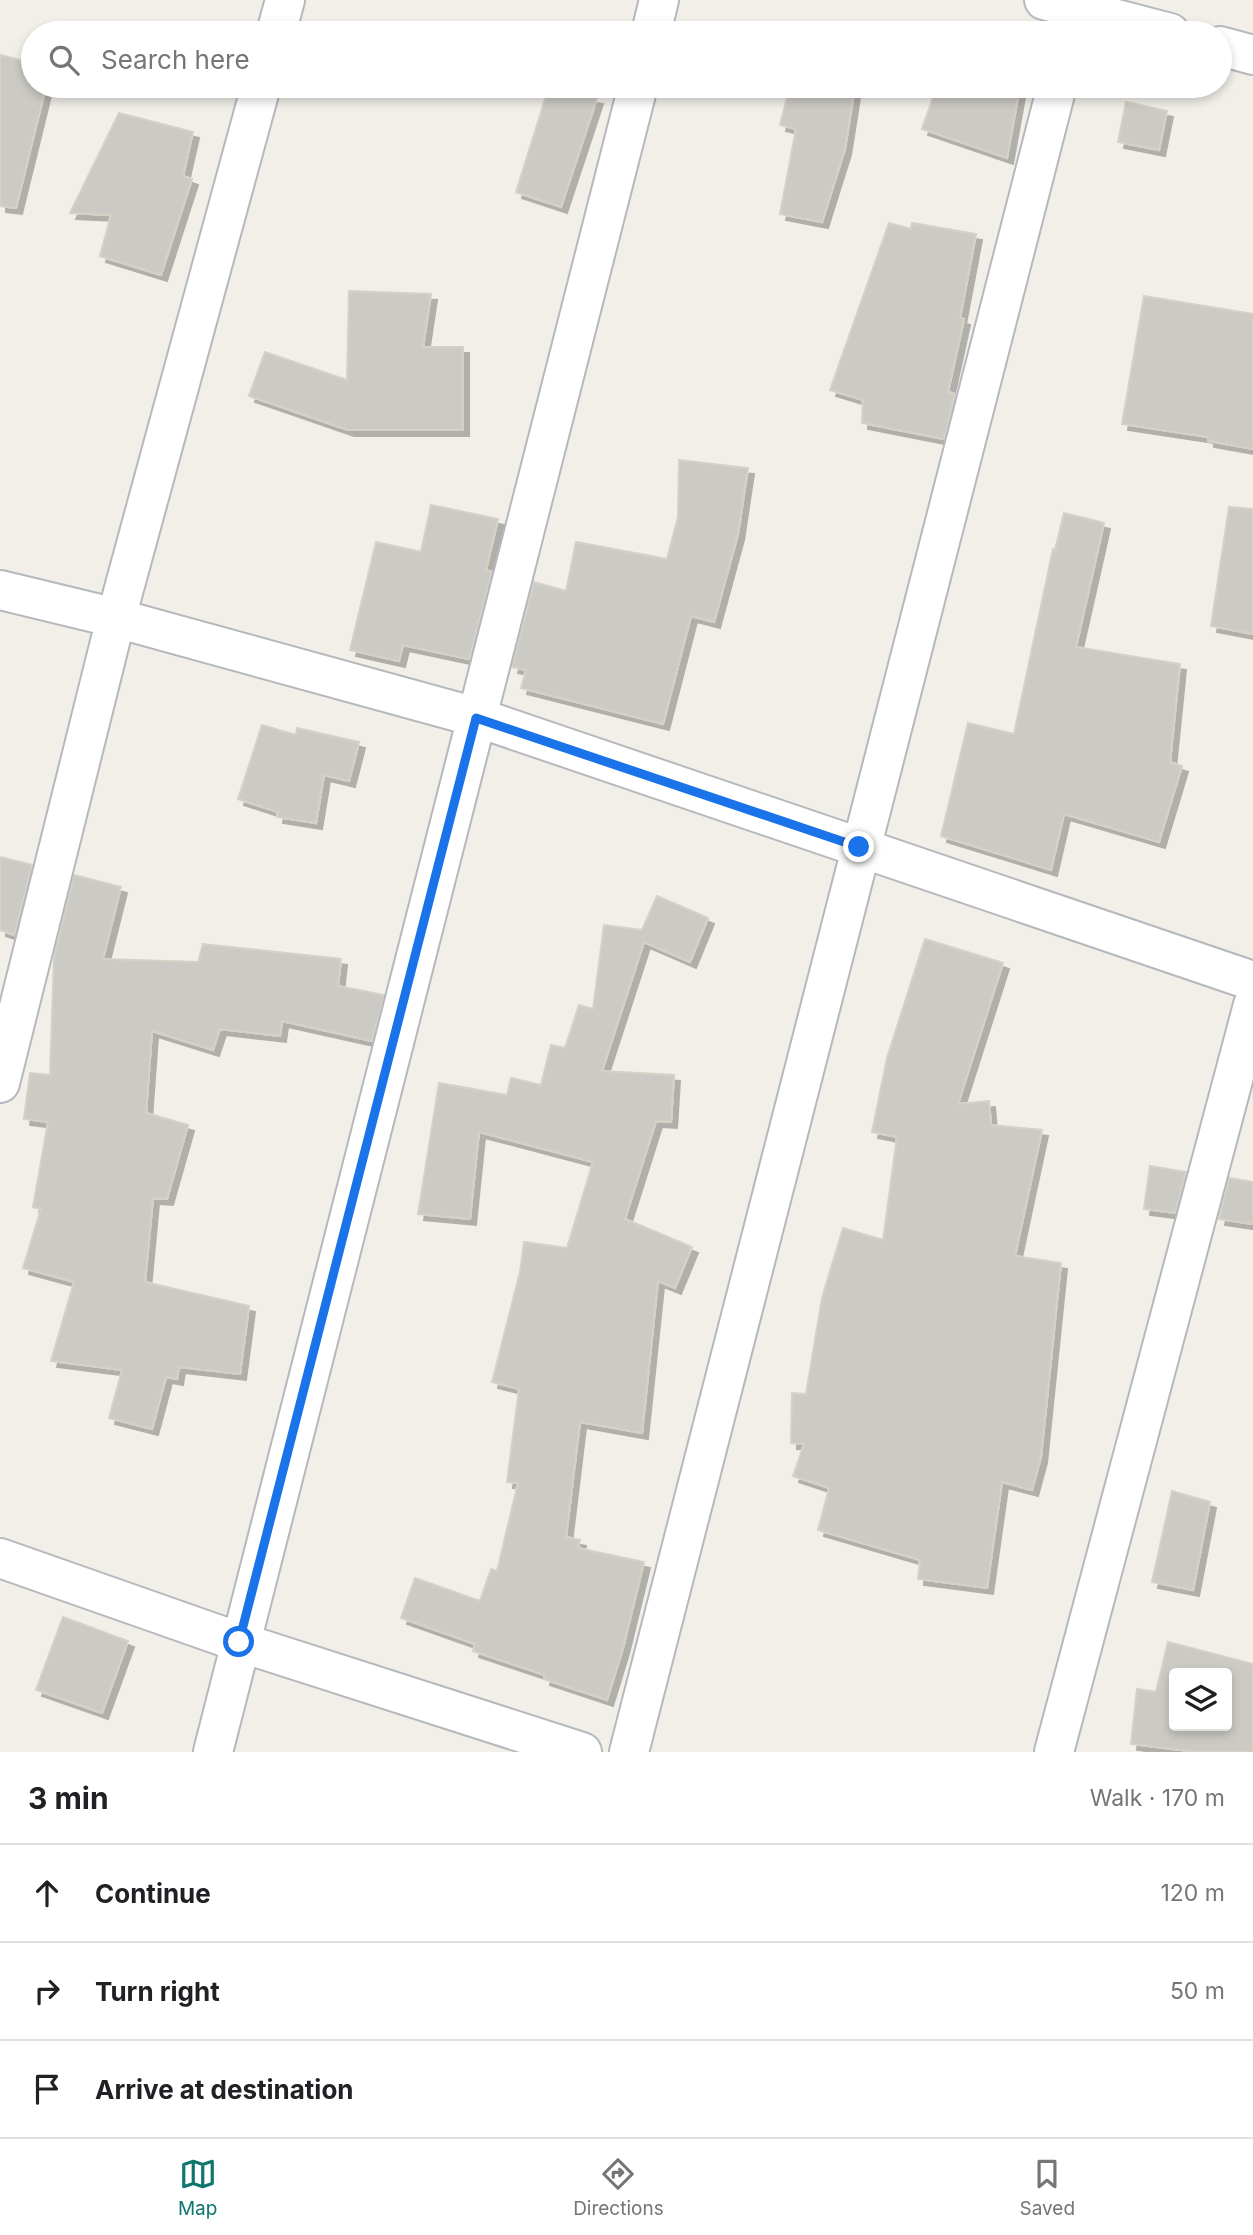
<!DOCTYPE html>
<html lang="en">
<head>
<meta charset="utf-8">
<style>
  :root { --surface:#fff; --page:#f6f6f6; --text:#202124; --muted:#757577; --line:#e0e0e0; --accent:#0f766e }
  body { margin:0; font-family:Inter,sans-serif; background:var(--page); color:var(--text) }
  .controls { position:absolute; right:21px; bottom:21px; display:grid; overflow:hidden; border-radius:7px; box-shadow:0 4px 10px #0003 }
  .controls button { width:63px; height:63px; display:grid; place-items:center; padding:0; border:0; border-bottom:2px solid var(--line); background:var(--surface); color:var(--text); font:35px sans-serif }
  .stop { position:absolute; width:21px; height:21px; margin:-16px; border:5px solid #1a73e8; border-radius:50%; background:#fff }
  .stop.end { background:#1a73e8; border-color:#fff; box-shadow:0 2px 7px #0008 }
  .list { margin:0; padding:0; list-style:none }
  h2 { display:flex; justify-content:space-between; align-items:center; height:91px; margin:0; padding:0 28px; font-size:30px }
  h2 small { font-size:23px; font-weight:400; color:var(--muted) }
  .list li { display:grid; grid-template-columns:46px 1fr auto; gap:21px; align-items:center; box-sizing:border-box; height:98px; padding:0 28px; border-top:2px solid var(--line) }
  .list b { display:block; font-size:26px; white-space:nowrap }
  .list em { font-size:23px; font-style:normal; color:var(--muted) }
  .icon { flex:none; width:38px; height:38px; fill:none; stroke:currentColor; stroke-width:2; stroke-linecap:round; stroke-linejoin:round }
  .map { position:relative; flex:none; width:1253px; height:1752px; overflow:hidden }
  .search { position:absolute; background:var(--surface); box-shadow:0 4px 10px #0003; left:21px; right:21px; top:21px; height:77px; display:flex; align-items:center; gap:18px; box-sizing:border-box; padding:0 24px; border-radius:38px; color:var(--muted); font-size:26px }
  .sheet { height:385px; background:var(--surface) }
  nav { display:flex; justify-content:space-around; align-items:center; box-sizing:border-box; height:98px; border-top:2px solid var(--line); background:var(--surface); font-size:19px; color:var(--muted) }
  nav a { display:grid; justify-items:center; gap:4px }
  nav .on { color:var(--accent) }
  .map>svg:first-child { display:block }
</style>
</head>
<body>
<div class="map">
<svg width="1253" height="1752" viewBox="0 0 1253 1752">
  <defs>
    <filter id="shadow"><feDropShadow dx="6" dy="6" stdDeviation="0" flood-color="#0004"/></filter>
  </defs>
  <rect width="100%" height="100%" fill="#f1efe8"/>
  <path fill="#cccac5" stroke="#d6d1c6" stroke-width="2" fill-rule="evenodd" filter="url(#shadow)" d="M0 55 33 63V86H46L16 208 0 206Z
    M790 86H855L845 149 822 222 780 214 796 129 780 125Z
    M937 86H1020L1007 158 922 129Z
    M548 90 597 98 561 207 516 192Z
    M1126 102 1167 111 1159 150 1118 142Z
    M119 113 193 132 183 176 192 179 161 275 100 256 111 215 70 213Z
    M889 223 911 229 912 223 976 234 960 318 964 319 948 392 955 394 944 439 862 423 863 400 830 390Z
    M349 291 431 294 423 347H463V430H348L249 396 265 352 347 380Z
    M1144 296 1253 314V449L1208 441V437L1122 424Z
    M679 460 748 468 738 534 714 622 691 616 663 724 521 688 526 670 512 667 534 582 566 591 576 542 667 559 678 517Z
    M431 505 498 519 486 570 492 572 469 659 403 645 399 661 350 650 376 542 421 552Z
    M1229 507 1253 509V634L1211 626Z
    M1064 513 1104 523 1076 647 1180 664 1170 762 1182 766 1159 842 1064 814 1051 870 941 836 968 723 1014 734 1053 549 1055 550Z
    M262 725 296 735 297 728 359 742 349 781 324 775 316 823 277 817 278 812 238 799Z
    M0 857 32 865 14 935 0 930Z
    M74 875 121 887 103 959 198 962 203 944 341 959 338 986 384 995 372 1041 282 1021 280 1036 220 1029 213 1050 152 1031 146 1113 188 1125 167 1199 153 1198 145 1282 249 1306 240 1374 179 1367 177 1379 166 1377 152 1429 109 1418 122 1370 51 1361 74 1282 23 1268 41 1209 33 1207 48 1122 24 1119 30 1073 50 1075 54 958Z
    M657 896 708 918 690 962 644 942 602 1071 674 1075 671 1122 656 1121 625 1219 692 1247 675 1288 658 1281 642 1433 580 1422 566 1537 580 1540 578 1548 644 1562 623 1648 607 1700 544 1679 545 1675 473 1651 475 1644 401 1618 415 1578 480 1601 491 1569 497 1571 518 1483 507 1482 519 1389 492 1382 520 1272 524 1242 567 1248 593 1162 479 1132 470 1219 418 1214 439 1083 507 1095 511 1078 541 1085 551 1045 565 1048 579 1005 593 1009 604 925 642 930Z
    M925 939 1003 963 958 1104 989 1101 991 1125 1042 1130 1015 1256 1061 1263 1041 1457 1032 1490 1002 1482 987 1588 918 1579 920 1560 818 1530 829 1488 793 1476 804 1444 791 1443 792 1393 806 1394 822 1298 843 1228 883 1240 897 1137 872 1132 887 1058Z
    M1150 1166 1186 1172 1175 1213 1144 1209Z
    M1229 1178 1253 1182V1224L1219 1219Z
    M1172 1491 1210 1502 1193 1590 1152 1582Z
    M63 1617 128 1641 102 1713 36 1690Z
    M1168 1642 1253 1664V1752H1197L1131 1744 1137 1689 1156 1692ZM1174 1673H1227V1726H1174Z"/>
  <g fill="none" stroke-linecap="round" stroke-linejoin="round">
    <g stroke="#b5b8bc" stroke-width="42">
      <path id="minor" d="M1044 0 1170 33
        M276 33 285 0
        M651 33 659 0
        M1220 46 1253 55
        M0 590 116 618 476 717 1253 981
        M0 1083 116 618 261 86
        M0 1558 239 1642 582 1752
        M213 1752 638 86
        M629 1752 1057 86
        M1054 1752 1253 1005"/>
    </g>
    <use href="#minor" stroke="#fff" stroke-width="38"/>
  </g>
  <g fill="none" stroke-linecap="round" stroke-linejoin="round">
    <path stroke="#1a73e8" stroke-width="9" d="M239 1642 476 718 859 847"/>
  </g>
</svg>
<div class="controls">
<button><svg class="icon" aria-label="layers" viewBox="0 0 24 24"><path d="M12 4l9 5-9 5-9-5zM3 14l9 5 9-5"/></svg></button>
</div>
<div class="stop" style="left:239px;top:1642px"></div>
<div class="stop end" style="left:859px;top:847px"></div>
<div class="search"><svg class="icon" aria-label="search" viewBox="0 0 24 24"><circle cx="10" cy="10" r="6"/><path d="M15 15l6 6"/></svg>Search here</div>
</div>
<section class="sheet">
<h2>3 min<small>Walk · 170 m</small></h2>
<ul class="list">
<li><svg class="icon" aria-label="ahead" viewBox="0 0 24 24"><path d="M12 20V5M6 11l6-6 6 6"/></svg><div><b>Continue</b></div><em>120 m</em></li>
<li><svg class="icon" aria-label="right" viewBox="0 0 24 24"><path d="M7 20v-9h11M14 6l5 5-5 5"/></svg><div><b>Turn right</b></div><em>50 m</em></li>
<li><svg class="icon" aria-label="arrive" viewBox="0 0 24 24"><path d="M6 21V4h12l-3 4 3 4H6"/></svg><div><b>Arrive at destination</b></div></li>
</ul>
</section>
<nav>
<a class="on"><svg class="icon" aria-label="map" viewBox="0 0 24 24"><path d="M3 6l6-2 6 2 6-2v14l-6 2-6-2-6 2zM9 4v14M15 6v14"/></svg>Map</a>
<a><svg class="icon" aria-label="directions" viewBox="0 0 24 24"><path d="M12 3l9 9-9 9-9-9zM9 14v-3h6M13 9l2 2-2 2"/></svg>Directions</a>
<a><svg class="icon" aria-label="saved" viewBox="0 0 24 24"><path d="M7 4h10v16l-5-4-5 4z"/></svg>Saved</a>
</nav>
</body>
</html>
